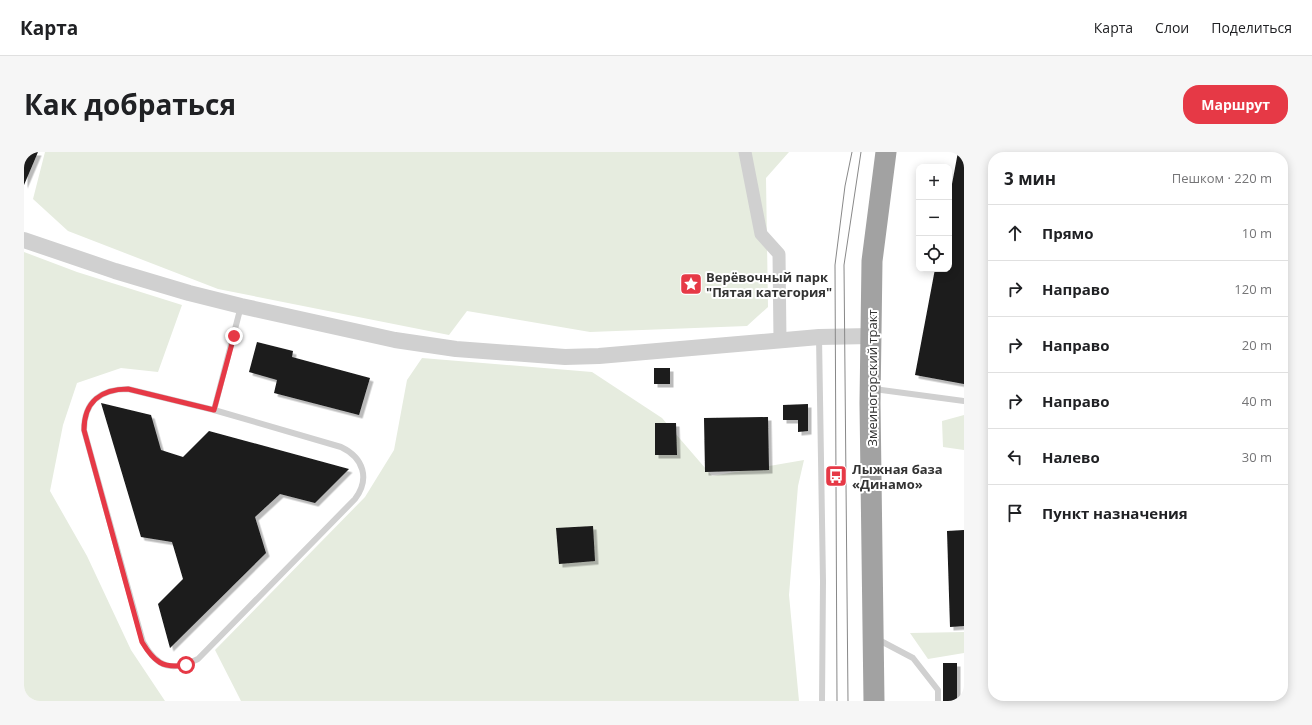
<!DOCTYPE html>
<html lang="ru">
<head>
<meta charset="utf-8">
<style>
  :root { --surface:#fff; --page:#f6f6f6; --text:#202124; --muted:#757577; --line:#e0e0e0; --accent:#e63946 }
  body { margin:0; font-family:"Open Sans",sans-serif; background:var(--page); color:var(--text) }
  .controls { position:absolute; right:12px; top:12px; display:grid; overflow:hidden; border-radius:8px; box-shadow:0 2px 10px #0003 }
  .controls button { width:36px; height:36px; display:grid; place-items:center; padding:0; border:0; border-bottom:1px solid var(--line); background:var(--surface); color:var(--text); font:20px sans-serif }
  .stop { position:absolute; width:12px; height:12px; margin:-9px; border:3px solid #e63946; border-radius:50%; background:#fff }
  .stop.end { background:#e63946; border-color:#fff; box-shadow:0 1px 4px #0008 }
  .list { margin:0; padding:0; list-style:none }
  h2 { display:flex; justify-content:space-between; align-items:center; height:52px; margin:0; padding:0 16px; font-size:17px }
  h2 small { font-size:13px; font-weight:400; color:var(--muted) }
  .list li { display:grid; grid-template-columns:26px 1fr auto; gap:12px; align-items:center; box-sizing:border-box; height:56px; padding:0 16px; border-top:1px solid var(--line) }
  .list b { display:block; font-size:15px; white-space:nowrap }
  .list em { font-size:13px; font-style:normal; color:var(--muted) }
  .icon { flex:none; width:22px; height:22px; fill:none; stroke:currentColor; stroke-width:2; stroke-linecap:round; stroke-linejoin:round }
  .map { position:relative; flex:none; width:940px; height:549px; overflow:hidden; border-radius:16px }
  header { display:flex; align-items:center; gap:24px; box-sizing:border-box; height:56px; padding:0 20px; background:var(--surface); border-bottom:1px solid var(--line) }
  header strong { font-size:19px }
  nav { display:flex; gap:22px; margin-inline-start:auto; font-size:14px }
  .intro { display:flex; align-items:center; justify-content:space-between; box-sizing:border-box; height:96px; padding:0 24px }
  h1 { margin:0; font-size:28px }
  .button { padding:10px 18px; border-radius:16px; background:var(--accent); color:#fff; font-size:14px; font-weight:700 }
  main { display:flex; gap:24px; padding:0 24px }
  aside { flex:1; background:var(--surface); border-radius:16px; box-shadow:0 2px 10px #0003 }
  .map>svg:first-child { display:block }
</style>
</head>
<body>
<header>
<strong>Карта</strong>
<nav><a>Карта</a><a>Слои</a><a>Поделиться</a></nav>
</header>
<div class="intro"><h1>Как добраться</h1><a class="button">Маршрут</a></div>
<main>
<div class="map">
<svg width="940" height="549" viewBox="0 0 940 549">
  <defs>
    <filter id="shadow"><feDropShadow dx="3.5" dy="3.5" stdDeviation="0" flood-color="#0004"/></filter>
  </defs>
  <rect width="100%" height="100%" fill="#fff"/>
  <path fill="#e6ecdf" d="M21 0H765L742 26 744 155 723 174 566 180 443 159 425 183 194 137 44 79 9 47Z
    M0 100 53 120 158 153 134 220 97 216 53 231 39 273 26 339 63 404 107 498 141 549H0Z
    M398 206 568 220 638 266 688 324 780 308 774 334 765 443 775 549H217L191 498 341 345 370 298 383 228Z
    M940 263V298L919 295 918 269Z
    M940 480V501L904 507 886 481Z"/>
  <path fill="#1a1a1a" filter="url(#shadow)" d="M0 0H14L0 33Z
    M934 0H940V232L891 223 911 117H925V48Z
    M233 190 269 199 268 205 346 226 335 263 250 241 253 228 225 220Z
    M630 216H646V232H630Z
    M77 251 127 263 137 298 159 305 185 279 325 317 291 351 256 342 231 365 242 401 146 496 134 452 159 427 148 390 117 385Z
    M784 252V279L774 280V268H759V253Z
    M744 265 745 318 681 320 680 266Z
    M631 271H652L653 303H631Z
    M569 374 571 409 535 412 532 376Z
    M940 378V474L926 475 923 379Z
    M919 511H933V549H919Z"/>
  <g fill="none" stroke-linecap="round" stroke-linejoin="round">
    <path stroke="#d0d0d0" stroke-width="6" d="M795 185 799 429 798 549
      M850 237 940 249
      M190 258 104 237C78 237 60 249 60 278L119 490C133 516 148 520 174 507L331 347C346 327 340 306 317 295L190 258 217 154
      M853 487 889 506 914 538V549"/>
    <path stroke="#d0d0d0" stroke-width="13" d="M721 0 737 82 755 102 756 188"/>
    <path stroke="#d0d0d0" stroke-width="16" d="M0 88 91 119 165 141 217 154 371 188 432 197 541 205 575 204 795 185 847 184"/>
    <path stroke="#a2a2a2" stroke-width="21" d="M850 549 846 251 848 109 862 0"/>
    <path stroke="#888" stroke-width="1" d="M813 549 811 113 821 34 828 0
      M824 549 820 113 837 0"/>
  </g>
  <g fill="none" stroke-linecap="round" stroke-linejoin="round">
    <path stroke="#e63946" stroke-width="5" d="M162 513C139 517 130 510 118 490L60 278C60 249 78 237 104 237L190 258 210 184"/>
  </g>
  <defs>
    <g id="sight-square" transform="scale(1.15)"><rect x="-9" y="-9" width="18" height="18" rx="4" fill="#e63946" stroke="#fff"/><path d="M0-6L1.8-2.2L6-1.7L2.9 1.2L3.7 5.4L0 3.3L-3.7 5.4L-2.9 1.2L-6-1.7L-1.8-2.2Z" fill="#fff"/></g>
    <g id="bus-square" transform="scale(1.15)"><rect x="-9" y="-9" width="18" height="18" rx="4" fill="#e63946" stroke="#fff"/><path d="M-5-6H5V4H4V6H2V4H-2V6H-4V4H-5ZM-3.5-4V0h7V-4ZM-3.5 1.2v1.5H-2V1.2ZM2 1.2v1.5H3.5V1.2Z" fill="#fff"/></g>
  </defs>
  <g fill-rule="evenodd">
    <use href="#sight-square" x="667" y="132"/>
    <use href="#bus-square" x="812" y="324"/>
  </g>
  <g text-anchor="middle" stroke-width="4" stroke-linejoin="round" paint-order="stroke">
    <g font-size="13" font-weight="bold" fill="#333" stroke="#fff" text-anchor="start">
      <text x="682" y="130">Верёвочный парк<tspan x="682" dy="15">"Пятая категория"</tspan></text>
      <text x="828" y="322">Лыжная база<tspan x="828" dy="15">«Динамо»</tspan></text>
    </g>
    <g font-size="13" fill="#333" stroke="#fff">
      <text transform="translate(848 226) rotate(-90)" y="5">Змеиногорский тракт</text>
    </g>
  </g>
</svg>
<div class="controls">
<button>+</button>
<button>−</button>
<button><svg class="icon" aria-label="locate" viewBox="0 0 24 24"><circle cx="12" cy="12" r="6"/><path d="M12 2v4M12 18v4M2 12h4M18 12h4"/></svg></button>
</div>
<div class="stop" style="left:162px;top:513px"></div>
<div class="stop end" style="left:210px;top:184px"></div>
</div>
<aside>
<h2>3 мин<small>Пешком · 220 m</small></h2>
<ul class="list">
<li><svg class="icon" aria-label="ahead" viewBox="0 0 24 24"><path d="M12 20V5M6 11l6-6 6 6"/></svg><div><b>Прямо</b></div><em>10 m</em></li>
<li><svg class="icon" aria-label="right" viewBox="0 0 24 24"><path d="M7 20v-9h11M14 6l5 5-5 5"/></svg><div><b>Направо</b></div><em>120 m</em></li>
<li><svg class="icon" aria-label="right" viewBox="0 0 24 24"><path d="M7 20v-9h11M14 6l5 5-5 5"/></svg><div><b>Направо</b></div><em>20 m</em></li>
<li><svg class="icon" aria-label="right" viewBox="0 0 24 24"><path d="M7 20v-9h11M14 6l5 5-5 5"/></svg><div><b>Направо</b></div><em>40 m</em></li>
<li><svg class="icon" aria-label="left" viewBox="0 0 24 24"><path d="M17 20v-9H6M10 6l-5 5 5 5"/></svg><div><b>Налево</b></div><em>30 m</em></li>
<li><svg class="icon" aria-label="arrive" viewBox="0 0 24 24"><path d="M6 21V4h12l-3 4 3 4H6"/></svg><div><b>Пункт назначения</b></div></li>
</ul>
</aside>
</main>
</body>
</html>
